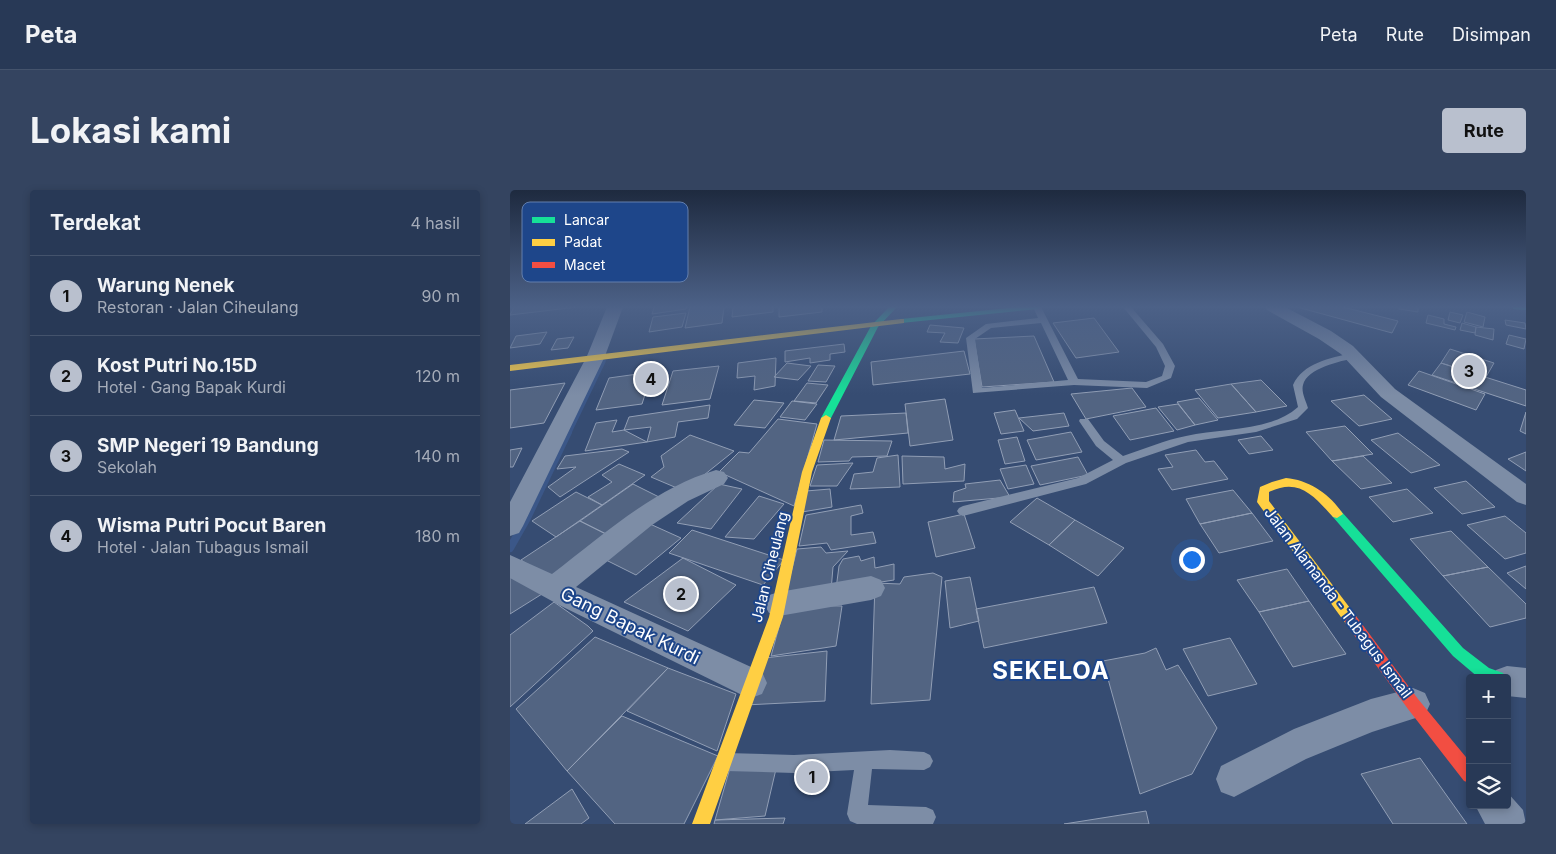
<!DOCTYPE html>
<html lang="id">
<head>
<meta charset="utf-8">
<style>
  :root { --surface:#283956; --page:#344460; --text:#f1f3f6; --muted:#a5acb9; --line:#44536c; --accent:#b9c0ce }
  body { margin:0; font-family:Inter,sans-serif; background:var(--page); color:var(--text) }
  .controls { position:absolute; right:15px; bottom:15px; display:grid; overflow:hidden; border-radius:5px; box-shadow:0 2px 8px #0003 }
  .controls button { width:45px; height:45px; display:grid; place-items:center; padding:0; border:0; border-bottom:1px solid var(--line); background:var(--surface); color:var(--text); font:25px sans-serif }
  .you { position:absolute; left:681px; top:369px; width:18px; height:18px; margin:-12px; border:4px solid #fff; border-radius:50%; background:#1a73e8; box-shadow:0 0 0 8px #1a73e833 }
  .badge { display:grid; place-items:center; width:32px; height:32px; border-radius:50%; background:var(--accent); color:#111; font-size:16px; font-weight:700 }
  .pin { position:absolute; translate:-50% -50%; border:2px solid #fff; box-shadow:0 1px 5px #0006 }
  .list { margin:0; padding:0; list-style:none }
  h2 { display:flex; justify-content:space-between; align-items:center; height:65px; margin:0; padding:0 20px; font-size:21px }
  h2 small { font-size:16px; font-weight:400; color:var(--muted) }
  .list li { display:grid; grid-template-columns:32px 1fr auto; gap:15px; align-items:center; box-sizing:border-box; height:80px; padding:0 20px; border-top:1px solid var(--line) }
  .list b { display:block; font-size:19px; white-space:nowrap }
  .list p { margin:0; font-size:16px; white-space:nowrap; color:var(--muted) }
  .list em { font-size:16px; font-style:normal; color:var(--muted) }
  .icon { flex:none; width:28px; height:28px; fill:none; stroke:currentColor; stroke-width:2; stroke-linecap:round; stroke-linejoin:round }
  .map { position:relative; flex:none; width:1016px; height:634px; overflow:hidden; border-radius:5px }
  header { display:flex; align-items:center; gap:30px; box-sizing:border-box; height:70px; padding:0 25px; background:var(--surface); border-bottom:1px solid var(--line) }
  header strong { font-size:24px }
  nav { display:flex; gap:28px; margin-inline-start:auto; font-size:18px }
  .intro { display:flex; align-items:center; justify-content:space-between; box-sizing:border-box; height:120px; padding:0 30px }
  h1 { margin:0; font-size:35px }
  .button { padding:12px 22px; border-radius:5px; background:var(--accent); color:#111; font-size:18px; font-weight:700 }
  main { display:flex; gap:30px; padding:0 30px }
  aside { flex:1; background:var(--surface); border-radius:5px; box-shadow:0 2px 8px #0003 }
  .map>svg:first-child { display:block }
</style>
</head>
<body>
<header>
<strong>Peta</strong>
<nav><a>Peta</a><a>Rute</a><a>Disimpan</a></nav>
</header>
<div class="intro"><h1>Lokasi kami</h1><a class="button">Rute</a></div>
<main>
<aside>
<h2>Terdekat<small>4 hasil</small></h2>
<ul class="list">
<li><span class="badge">1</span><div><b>Warung Nenek</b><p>Restoran · Jalan Ciheulang</p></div><em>90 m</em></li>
<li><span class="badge">2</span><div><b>Kost Putri No.15D</b><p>Hotel · Gang Bapak Kurdi</p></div><em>120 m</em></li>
<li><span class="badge">3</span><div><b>SMP Negeri 19 Bandung</b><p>Sekolah</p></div><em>140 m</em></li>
<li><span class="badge">4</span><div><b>Wisma Putri Pocut Baren</b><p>Hotel · Jalan Tubagus Ismail</p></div><em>180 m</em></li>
</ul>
</aside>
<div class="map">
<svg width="1016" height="634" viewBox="0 0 1016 634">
  <rect width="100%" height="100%" fill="#364c72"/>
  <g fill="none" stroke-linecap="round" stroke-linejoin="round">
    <path stroke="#3b5788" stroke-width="5.5" d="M58 244 93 171"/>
    <path stroke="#3b5788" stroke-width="8" d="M0 358 17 328 58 242"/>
  </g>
  <path fill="#526482" stroke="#919eb5" d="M4 117H67L0 125Z
    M144 117H177L176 119 142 124Z
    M180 117H214L212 133 175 138Z
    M223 117H263V122L222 127Z
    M269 117H312V122L269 127Z
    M787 117H833L888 131 882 143Z
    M889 117H908V122L889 119Z
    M940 122 953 125 950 133 938 130Z
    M957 122 975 127 973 137 954 132Z
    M176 123 172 137 139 142 143 127Z
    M918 125 934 129V134L946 137 945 140 916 133Z
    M584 128 609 162 566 168 543 133Z
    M995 130 1015 133 1016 139 996 135Z
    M952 133 966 137 965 143 950 140Z
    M420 135 454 138 448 153 430 152 435 143 417 142Z
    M966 137 984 139 983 150 965 145Z
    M37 142 30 154 0 158 6 146Z
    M999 145 1016 149 1014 159 996 154Z
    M524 146 544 192 472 197 464 149Z
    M64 147 58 158 41 160 47 149Z
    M334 154 335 162 320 164V170L300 173V168L275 172V161Z
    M940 159 984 173 976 187 931 173Z
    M454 161 460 184 363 195 361 172Z
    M266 168 265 196 244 200 245 186 227 188 228 173Z
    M277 173 301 176 288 190 264 187Z
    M931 173 1016 200V216L922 185Z
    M308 175 325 176 316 192 298 191Z
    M209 176 200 209 152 215 163 181Z
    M909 181 975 204 966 220 898 195Z
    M142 182 132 214 86 220 99 188Z
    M751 190 777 216 746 222 721 194Z
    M55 193 34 233 0 238V200Z
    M297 193 318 195 306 213 284 211Z
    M721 194 746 222 708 228 685 200Z
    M622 198 636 217 576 229 561 204Z
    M854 205 882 229 849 236 821 211Z
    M689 208 708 230 685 235 667 212Z
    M435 209 443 250 400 256 395 214Z
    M244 210 274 213 255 238 224 235Z
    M282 211 307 214 295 230 270 227Z
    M668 214 685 235 667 240 648 217Z
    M200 215 198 228 168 232 165 247 137 252 141 237 114 240 119 227Z
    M646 218 664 241 620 250 603 226Z
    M505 220 514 241 491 244 484 223Z
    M1016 222V244L1010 241Z
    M396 223 398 243 324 250 331 226Z
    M554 223 559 236 523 241 509 228Z
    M268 229 307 234 284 316 209 282 229 262 239 263Z
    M107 230 102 242 114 240 137 252 75 261 86 233Z
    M835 236 863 264 822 271 796 242Z
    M561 242 572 262 526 270 517 250Z
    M888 243 930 275 901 283 861 250Z
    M180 245 224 261 174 301 141 287 154 277 151 266Z
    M751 246 763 260 739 264 728 250Z
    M507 247 515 271 495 274 488 250Z
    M314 250 382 251 377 266 342 267 339 271 308 272Z
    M12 258 3 277H0V260Z
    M112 259 119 262 50 307 38 297 66 277 47 279 55 266Z
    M686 260 695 272 704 271 718 289 662 300 648 279 663 277 655 265Z
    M1016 262V281L998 269Z
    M388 265 390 297 340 299 344 284 363 282 367 268Z
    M392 266 434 267 435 279 455 274 454 291 393 294Z
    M853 266 882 293 851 299 822 271Z
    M568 267 578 285 530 295 521 276Z
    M343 273 327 296H300L307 275Z
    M109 274 135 285 92 315 78 307 102 292 92 285Z
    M516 275 524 294 498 299 490 279Z
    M490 290 500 307 443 312 444 302 456 298 455 294Z
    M956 291 985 317 952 324 924 298Z
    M123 294 153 309 102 347 70 331Z
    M209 294 232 299 201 339 167 333Z
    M320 299 322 317 292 322 296 301Z
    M897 299 923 323 883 332 859 307Z
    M723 300 742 323 690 334 676 309Z
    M66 302 92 315 46 347 22 331Z
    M249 306 274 314 244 349 215 347Z
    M527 308 565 330 539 355 500 332Z
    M351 315 353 323 341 326V345L363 342 366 353 321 360 317 353 289 356 296 325Z
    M742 323 763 351 709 363 690 334Z
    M454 324 465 358 426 367 418 332Z
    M995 326 1016 343V363L995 369 957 335Z
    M565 330 614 358 588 386 539 355Z
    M70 331 102 347 44 392 11 370Z
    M140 334 171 348 126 385 94 369Z
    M182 340 274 370 253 395 159 363Z
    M941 341 978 377 933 386 900 349Z
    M311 357 316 363 338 361 323 377 321 401 274 410 287 359Z
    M349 366 351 371 364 367 365 378 384 374V390L326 399 329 376 333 369Z
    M173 368 226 395 178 441 114 412Z
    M1016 376V399L997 383Z
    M978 377 1016 414V428L980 437 933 386Z
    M777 379 799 411 749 422 727 390Z
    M423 383 432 387 420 510 361 514 365 393 390 394 394 387Z
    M0 386 32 404 0 424Z
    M460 387 469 431 440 438 435 391Z
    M584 397 597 433 474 458 466 419Z
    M799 411 836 464 783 477 749 422Z
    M44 412 78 436 83 441 0 517V445Z
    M275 415 332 416 326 456 261 466Z
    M85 447 158 478 57 581 6 519Z
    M720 448 747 494 698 506 673 459Z
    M646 458 656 480 668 475 707 538 682 584 630 604 593 471 635 463Z
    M317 461 315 511 235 515 254 468Z
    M158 478 226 504 207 561 117 521Z
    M112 526 208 566 174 634H105L57 581Z
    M910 568 957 634H883L851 584Z
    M220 578 266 579 255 626 205 630Z
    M62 599 79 628 71 634H15Z
    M636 621 639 634H554Z
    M275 628 273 634H204L205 630Z"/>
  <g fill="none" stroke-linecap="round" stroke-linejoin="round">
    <path fill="#7d8da6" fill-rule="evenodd" d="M523 117H531L568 189 636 192 652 186 655 176 646 157 613 117H621L653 154 665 176 661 188 637 198 564 195 463 203 456 148 476 134 528 128ZM531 133 558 190 472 198 465 149 481 138Z
      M842 163 845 164V168C831 171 797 178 793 195 791 202 796 211 798 218L787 229 746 242 678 252 616 273 576 294 453 326 449 324 447 321 449 318 453 316 568 288 603 270 586 256 569 231 570 229H578L594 251 613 266C634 259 655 250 676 246 711 238 760 242 788 217L783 195C793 173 820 168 842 163Z
      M380 560 414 562 420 565 423 571 420 577 414 580 362 579 358 615 416 617 423 620 426 627 423 634H347L340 631 337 624 344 580 284 583 216 581 210 578 207 572 210 566 216 563 284 565Z"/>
    <path fill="#7d8da6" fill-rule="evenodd" d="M97 117H113L95 166 13 336 9 343 0 346V312L77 166Z
      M755 117H775L821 141 843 156 885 199 1016 294V315L1007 312 871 207 831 164 809 149 757 120Z
      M206 280 214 282 218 288 214 294 178 311 142 335 66 397 252 482 257 493 252 504 241 508 230 504 51 416 0 388V365L42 384C92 346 144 298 206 280Z
      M361 386 371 390 375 398 371 406 361 410 269 426 259 423 254 414 259 405 269 402Z
      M997 476 1016 478V508L997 506V488H982L986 480Z
      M903 498 915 503 920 514 915 525 862 542 796 569 724 607 711 602 706 589 711 576 784 539 861 509Z
      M997 602 1013 620 1016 634H975L965 615H997Z"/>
    <path fill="#16e098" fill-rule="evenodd" d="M379 117H387L368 137 321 228 319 230H313L311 228 361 136Z
      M509 117H531L527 119 391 133 387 131 391 129Z
      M1003 117H1016V120L1003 119Z
      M827 320 831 321 953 458 979 478 993 483 995 488H969L943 466 823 327 821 324 823 321Z"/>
    <path fill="#ffcf43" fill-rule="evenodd" d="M391 129H394V133L0 181V175Z
      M316 225 321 228 302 282 273 427 200 634H182L259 427 292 282 311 228Z
      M776 288C799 290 820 304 833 324L827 328 823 327C804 306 789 287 759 302V311L846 426 848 430 846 434 841 436 836 434 747 312 750 297 762 292Z"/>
    <path fill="#f24e42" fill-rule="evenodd" d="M841 424 846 426 908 509 960 572V593L954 591 898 519 836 434 834 430 836 426Z"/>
  </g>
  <linearGradient id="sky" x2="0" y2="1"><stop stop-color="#1e2a3f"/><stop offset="0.57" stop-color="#4c6187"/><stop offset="1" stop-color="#4c6187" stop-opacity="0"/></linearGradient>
  <rect width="1016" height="205" fill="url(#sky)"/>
  <g text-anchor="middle" stroke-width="4" stroke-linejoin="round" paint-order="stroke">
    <g font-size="15" fill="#fff" stroke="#1e468a">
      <text transform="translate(260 377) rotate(-76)" y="5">Jalan Ciheulang</text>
      <text transform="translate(828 413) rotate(53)" y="5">Jalan Alamanda - Tubagus Ismail</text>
    </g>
    <g font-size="18" fill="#fff" stroke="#1e468a">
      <text transform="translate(120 436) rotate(26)" y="6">Gang Bapak Kurdi</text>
    </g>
    <g font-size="24" font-weight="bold" letter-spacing="1" fill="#fff" stroke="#1e468a">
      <text x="541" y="489">SEKELOA</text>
    </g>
  </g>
  <rect x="12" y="12" width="166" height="80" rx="8" fill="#1e468a" stroke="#627ead" stroke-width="1"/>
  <rect x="22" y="27" width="23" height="6" fill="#16e098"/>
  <rect x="22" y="49" width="23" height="7" fill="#ffcf43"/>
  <rect x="22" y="72" width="23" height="6" fill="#f24e42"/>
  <g font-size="14" fill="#fff">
    <text x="54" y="35">Lancar</text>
    <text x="54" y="57">Padat</text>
    <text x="54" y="80">Macet</text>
  </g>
</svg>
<div class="controls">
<button>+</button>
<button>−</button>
<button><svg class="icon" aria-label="layers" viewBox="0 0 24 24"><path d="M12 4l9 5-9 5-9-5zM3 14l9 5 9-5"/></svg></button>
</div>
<div class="you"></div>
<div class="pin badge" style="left:302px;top:587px">1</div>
<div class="pin badge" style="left:171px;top:404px">2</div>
<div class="pin badge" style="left:959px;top:181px">3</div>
<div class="pin badge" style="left:141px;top:189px">4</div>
</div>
</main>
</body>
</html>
